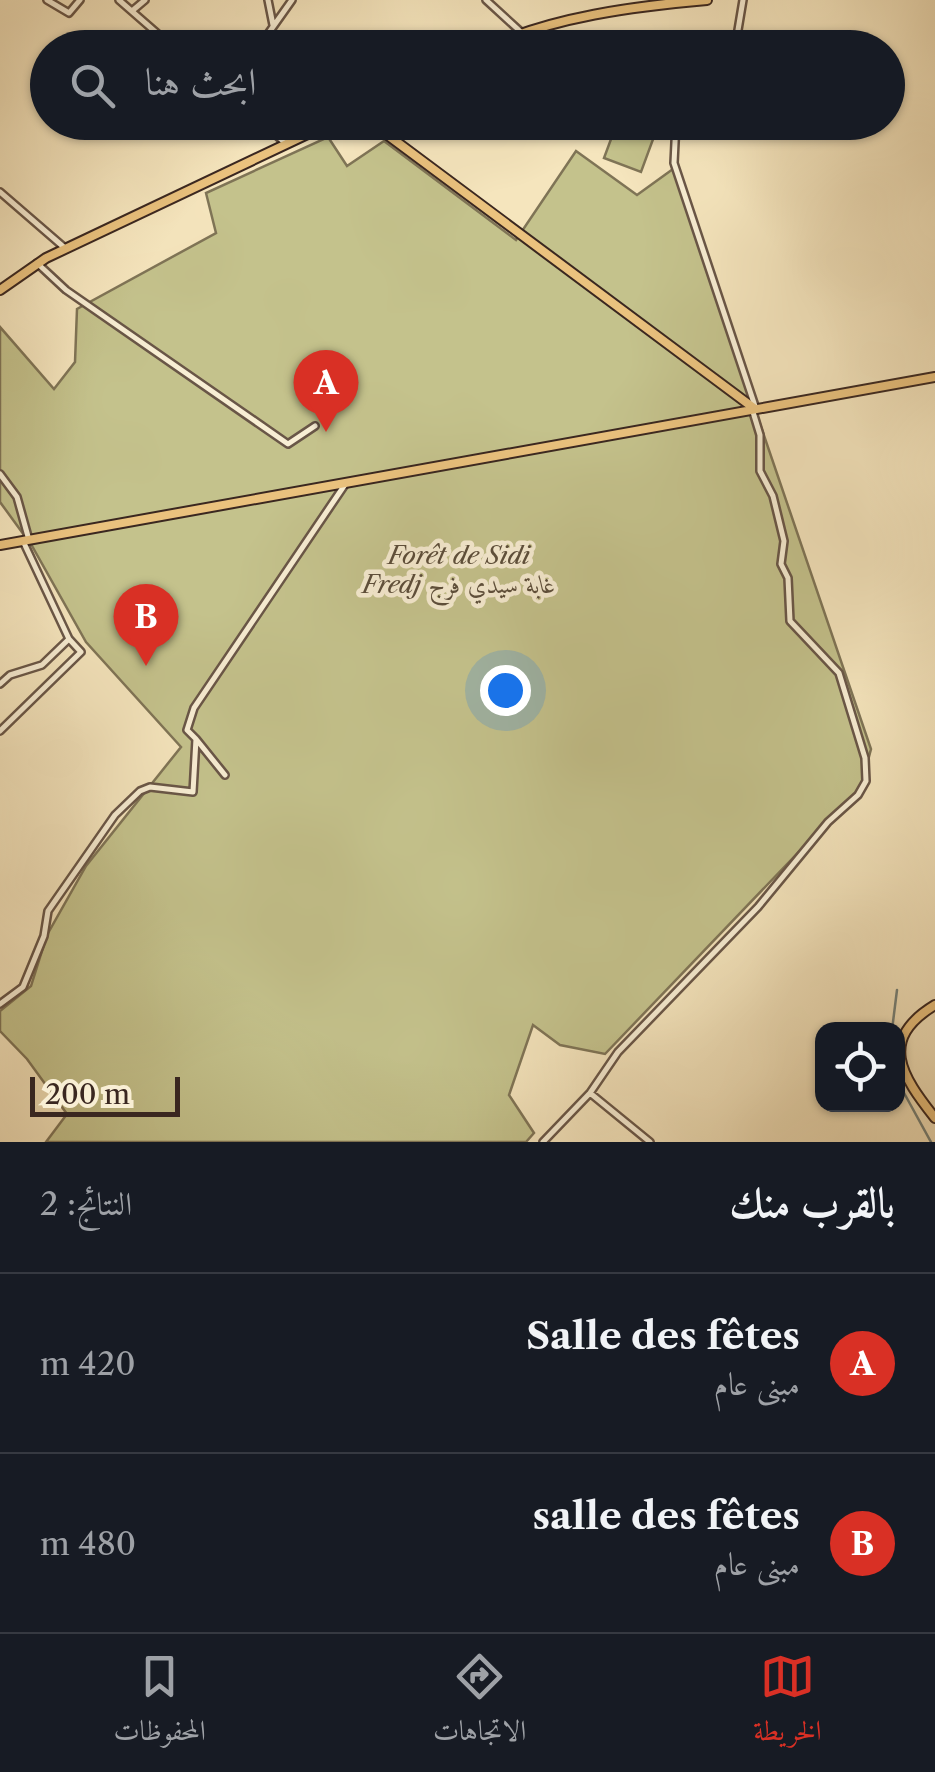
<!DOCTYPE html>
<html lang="ar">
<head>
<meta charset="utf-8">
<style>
  :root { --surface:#171b24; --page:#242831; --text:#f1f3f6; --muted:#9ea1a6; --line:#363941; --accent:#d93025 }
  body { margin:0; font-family:"Libre Caslon Text",Amiri,serif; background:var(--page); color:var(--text); direction:rtl }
  .controls { position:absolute; right:30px; bottom:30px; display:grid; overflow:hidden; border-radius:20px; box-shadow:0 2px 8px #0004 }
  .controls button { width:90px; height:90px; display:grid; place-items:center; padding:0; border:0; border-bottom:2px solid var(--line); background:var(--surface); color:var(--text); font:50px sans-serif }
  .scale { position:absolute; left:30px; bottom:25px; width:150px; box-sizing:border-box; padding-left:10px; border:5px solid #3a2720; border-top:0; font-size:28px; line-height:35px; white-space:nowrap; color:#3a2720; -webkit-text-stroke:8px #f8eed4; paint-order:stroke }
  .you { position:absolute; left:505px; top:690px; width:35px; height:35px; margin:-25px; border:8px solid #fff; border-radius:50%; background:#1a73e8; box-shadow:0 0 0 15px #1a73e833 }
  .badge { display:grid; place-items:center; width:65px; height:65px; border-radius:50%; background:var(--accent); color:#fff; font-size:32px; font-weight:700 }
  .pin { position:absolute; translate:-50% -82px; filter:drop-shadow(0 2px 5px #0008) }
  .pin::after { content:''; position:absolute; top:52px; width:35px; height:30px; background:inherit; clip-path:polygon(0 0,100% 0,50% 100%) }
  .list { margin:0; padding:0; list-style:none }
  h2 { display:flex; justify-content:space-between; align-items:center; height:130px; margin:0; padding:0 40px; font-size:42px }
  h2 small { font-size:32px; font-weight:400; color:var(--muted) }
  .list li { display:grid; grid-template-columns:65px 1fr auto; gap:30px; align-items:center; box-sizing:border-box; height:180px; padding:0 40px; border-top:2px solid var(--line) }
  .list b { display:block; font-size:38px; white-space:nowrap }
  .list p { margin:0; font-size:32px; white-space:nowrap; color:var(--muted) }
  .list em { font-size:32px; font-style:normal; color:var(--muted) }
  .icon { flex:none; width:55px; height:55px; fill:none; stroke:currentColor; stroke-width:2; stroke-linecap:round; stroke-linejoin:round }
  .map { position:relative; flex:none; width:935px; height:1142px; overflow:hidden; direction:ltr }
  .search { position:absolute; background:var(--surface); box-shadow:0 2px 8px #0004; left:30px; right:30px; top:30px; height:110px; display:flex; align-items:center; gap:25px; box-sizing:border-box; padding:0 35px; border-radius:55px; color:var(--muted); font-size:38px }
  .sheet { height:490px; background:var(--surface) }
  nav { display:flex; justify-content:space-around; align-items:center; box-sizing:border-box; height:140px; border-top:2px solid var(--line); background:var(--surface); font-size:28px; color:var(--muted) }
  nav a { display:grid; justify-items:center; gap:5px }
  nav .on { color:var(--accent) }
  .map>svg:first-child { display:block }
</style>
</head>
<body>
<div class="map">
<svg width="935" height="1142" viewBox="0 0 935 1142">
  <rect width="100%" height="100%" fill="#f5e5bd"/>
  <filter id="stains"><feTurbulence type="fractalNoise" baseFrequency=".002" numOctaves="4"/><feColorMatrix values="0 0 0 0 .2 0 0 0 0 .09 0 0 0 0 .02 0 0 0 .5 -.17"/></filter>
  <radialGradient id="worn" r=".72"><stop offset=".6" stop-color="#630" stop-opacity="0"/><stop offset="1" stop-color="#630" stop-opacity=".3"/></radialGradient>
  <path fill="#c4c28c" stroke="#7f7456" stroke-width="2.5" d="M617 123H659L641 172 604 158Z
    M328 137 347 166 384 141 516 240 576 151 637 195 673 169 871 749 861 787 605 1054 560 1045 533 1025 509 1095 534 1133 526 1142H46L67 1114 27 1059 0 1031V1011L31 986 47 935 86 866 181 747 86 642 32 546 0 502V327L54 389 75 362 77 309 216 233 206 193Z"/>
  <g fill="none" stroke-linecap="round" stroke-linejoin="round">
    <path stroke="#75827a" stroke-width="2.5" d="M892 1030 897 990
      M898 1082 931 1142"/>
    <g stroke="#695647" stroke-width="10">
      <path id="minor" d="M47 0 69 13 80 0
        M119 0 174 48
        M268 0 273 25
        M486 0 522 33
        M132 11 145 0
        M258 48 292 0
        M735 48 743 0
        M262 122 285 143
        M676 122 674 163 755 406
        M0 192 66 249
        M37 263 66 290 288 444 315 426
        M0 474 17 497 29 540
        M0 684 10 675 42 665 69 639
        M0 731 81 652 69 639 23 541
        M196 739 225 775
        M0 1004 23 987 44 936 48 911 115 815 140 791 150 787 193 792 196 739 187 730 194 708 346 483
        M590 1093 650 1142
        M543 1142 590 1093 618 1052 758 907 828 822 858 795 866 781 865 758 839 673 790 621 788 578 781 564 784 541 773 496 760 471V435L753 412"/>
    </g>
    <g stroke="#3a2720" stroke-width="12">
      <path id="major" d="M486 48C551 17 636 6 707 0
        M370 122 755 409
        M0 290 46 258 333 122
        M0 545 935 377
        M935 1005C877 1040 902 1076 935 1118"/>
    </g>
    <use href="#minor" stroke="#f8eed4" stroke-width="5"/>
    <use href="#major" stroke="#eac27e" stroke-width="8"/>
  </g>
  <g text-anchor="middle" stroke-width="9" stroke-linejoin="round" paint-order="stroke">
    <g font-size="25" font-style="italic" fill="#5c4e3b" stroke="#f8eed4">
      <text x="459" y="564">Forêt de Sidi<tspan x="459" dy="29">Fredj غابة سيدي فرج</tspan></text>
    </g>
  </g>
  <rect width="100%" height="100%" filter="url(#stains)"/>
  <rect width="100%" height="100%" fill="url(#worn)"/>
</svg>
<div class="controls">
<button><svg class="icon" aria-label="locate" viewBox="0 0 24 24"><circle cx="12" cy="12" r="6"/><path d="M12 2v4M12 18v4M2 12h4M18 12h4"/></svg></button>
</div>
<div class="scale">200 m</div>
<div class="you"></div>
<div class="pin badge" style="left:326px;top:432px">A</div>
<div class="pin badge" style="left:146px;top:666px">B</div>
<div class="search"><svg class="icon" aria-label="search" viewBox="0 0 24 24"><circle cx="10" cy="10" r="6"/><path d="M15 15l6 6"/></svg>ابحث هنا</div>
</div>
<section class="sheet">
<h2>بالقرب منك<small>النتائج: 2</small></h2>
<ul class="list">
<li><span class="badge">A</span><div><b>Salle des fêtes</b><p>مبنى عام</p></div><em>420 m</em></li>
<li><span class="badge">B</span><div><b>salle des fêtes</b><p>مبنى عام</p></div><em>480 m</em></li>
</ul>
</section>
<nav>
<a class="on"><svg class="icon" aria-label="map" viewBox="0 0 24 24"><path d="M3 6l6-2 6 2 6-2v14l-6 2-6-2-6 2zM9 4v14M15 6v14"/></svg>الخريطة</a>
<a><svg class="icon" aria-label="directions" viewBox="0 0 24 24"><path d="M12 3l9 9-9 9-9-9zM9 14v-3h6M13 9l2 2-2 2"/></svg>الاتجاهات</a>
<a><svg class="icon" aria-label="saved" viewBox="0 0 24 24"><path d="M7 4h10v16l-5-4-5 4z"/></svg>المحفوظات</a>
</nav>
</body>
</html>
